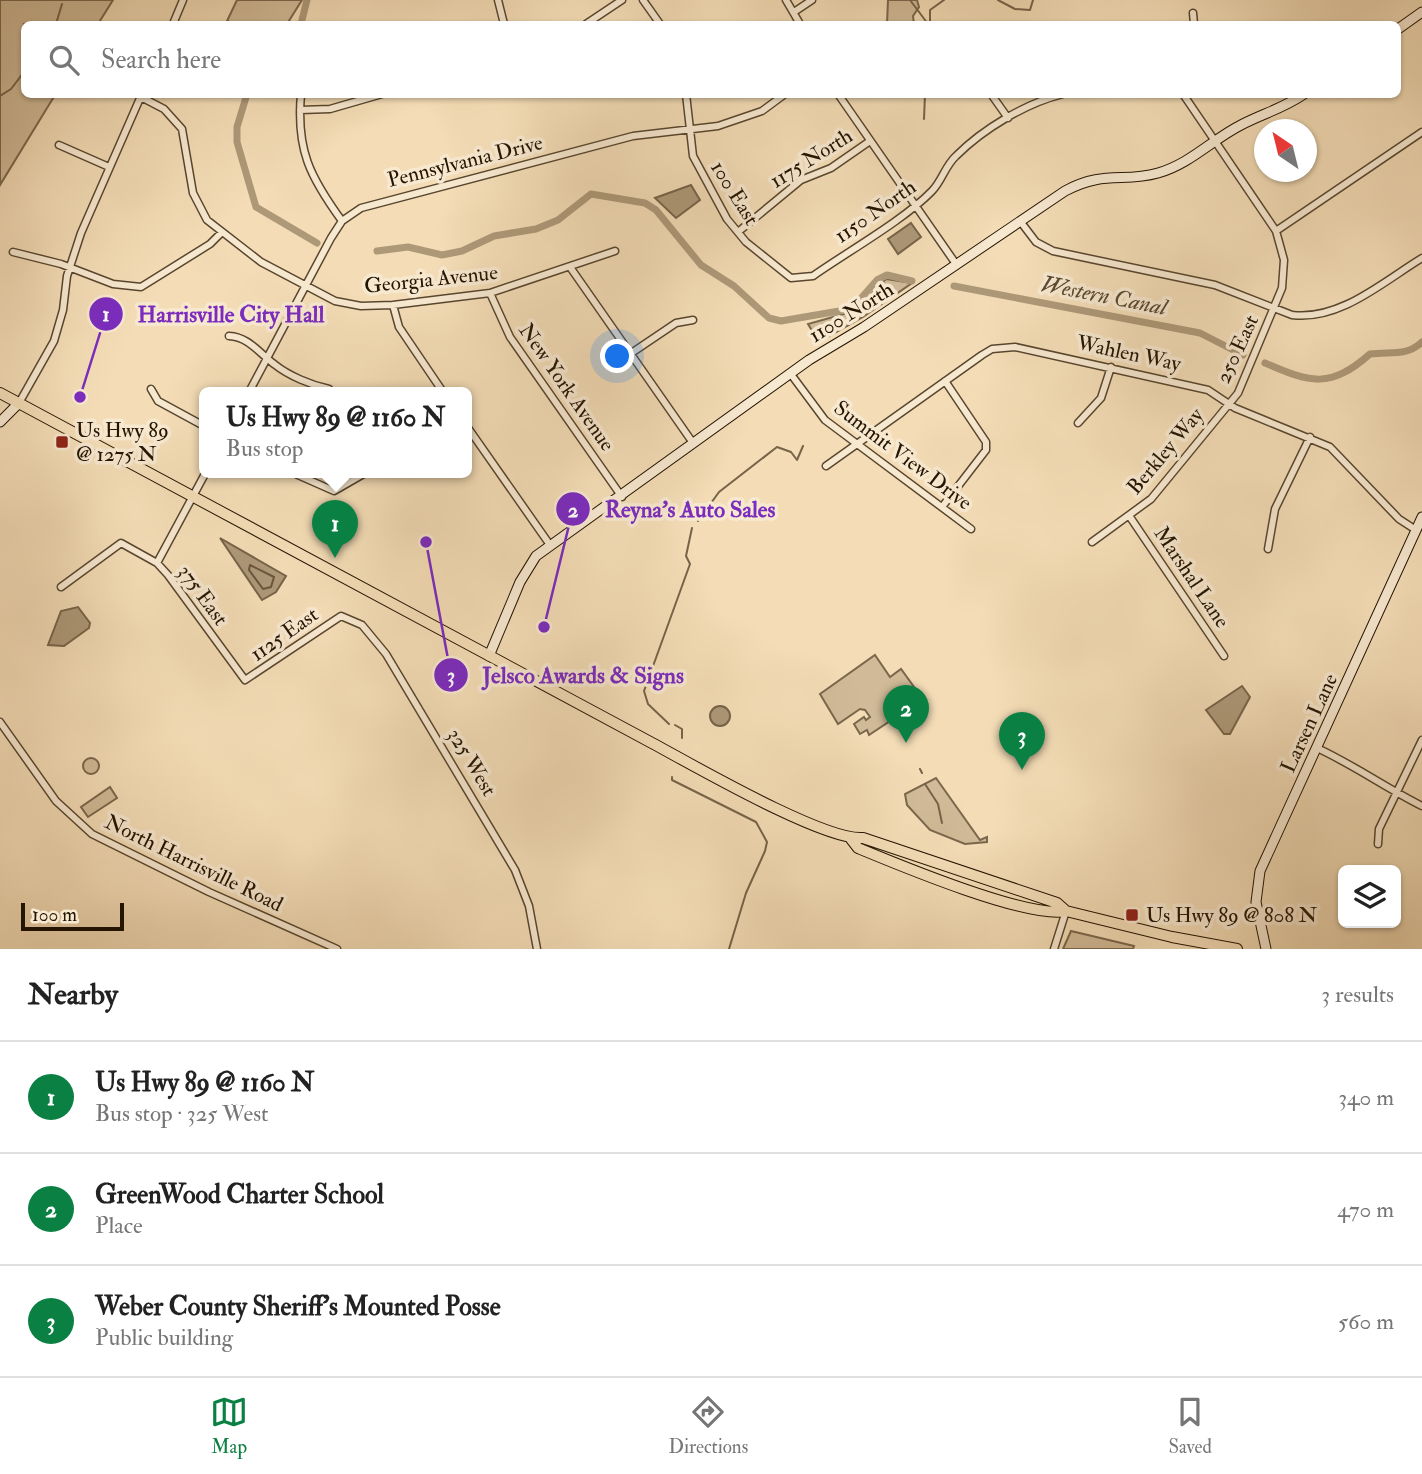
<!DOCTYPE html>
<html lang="en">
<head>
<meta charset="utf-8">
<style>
  :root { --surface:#fff; --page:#f6f6f6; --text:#222; --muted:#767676; --line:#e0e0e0; --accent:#0b8043 }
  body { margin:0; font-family:"IM FELL Double Pica",serif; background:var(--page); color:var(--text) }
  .controls { position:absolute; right:21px; bottom:21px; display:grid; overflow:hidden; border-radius:10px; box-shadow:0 2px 5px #0004 }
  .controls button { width:63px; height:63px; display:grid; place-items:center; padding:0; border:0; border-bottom:2px solid var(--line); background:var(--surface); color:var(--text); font:35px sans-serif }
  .compass { position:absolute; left:1254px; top:119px; width:63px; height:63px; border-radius:50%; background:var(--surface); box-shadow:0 2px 5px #0004; rotate:325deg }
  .scale { position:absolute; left:21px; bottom:18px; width:103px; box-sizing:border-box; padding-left:7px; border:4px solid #241400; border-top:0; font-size:19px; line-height:24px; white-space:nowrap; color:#241400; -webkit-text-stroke:5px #f7e8d0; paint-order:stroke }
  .you { position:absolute; left:618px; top:357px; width:24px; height:24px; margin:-18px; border:5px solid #fff; border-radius:50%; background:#1a73e8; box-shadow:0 0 0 10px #1a73e833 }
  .badge { display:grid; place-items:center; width:46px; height:46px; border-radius:50%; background:var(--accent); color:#fff; font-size:23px; font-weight:700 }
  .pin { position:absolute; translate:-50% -58px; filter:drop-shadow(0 2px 4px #0008) }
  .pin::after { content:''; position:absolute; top:37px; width:24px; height:21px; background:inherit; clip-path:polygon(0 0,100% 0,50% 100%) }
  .popup { position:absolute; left:199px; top:387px; width:273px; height:91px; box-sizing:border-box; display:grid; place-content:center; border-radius:10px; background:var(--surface); filter:drop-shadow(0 2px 5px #0005); font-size:23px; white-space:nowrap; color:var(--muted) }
  .popup b { font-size:26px; color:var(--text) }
  .popup::after { content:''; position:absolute; left:50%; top:100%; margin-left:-14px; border:14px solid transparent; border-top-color:var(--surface) }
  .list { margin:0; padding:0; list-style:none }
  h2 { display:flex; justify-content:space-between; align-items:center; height:91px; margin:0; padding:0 28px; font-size:30px }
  h2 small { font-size:23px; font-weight:400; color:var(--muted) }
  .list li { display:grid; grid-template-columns:46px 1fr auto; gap:21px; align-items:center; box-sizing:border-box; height:112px; padding:0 28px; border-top:2px solid var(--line) }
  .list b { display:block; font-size:26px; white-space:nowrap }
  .list p { margin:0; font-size:23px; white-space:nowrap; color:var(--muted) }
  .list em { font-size:23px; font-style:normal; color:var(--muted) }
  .icon { flex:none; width:38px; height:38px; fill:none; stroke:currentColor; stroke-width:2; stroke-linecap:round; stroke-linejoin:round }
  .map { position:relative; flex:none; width:1422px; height:949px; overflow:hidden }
  .search { position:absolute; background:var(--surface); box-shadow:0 2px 5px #0004; left:21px; right:21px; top:21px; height:77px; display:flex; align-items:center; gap:18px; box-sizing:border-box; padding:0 24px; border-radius:10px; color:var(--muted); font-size:26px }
  .sheet { height:427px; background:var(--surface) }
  nav { display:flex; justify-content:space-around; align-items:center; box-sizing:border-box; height:98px; border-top:2px solid var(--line); background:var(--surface); font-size:19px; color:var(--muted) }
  nav a { display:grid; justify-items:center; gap:4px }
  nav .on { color:var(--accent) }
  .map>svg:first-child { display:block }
</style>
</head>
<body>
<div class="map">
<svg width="1422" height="949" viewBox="0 0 1422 949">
  <rect width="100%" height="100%" fill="#f3dcb6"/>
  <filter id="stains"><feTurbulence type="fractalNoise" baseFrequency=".00286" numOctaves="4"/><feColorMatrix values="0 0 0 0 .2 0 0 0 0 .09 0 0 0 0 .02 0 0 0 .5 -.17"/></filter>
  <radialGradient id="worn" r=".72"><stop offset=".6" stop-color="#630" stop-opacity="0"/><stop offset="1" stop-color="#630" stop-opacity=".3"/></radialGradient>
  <path fill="#d0ba97" stroke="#7a674c" stroke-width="2" d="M0 0H113L98 24H24V94L55 95 0 185Z
    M237 0H302L287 24H235L227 21Z
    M888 0H917L919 7 913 16 914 24H887Z
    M886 279 912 283 863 317 819 342 808 324 854 311Z
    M875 655 890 677 901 669 917 691 900 703 902 713 869 735 867 730 860 734 854 724 864 717 866 720 870 717 865 710 860 709 838 724 820 694Z
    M83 766a8 8 0 1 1 16 0a8 8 0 1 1-16 0Z
    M936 778 980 840 987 837V842L965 844 930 830 907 805 905 794Z
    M110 787 117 798 88 817 81 807Z
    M1071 931 1134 946 1133 949H1063Z"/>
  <path fill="#ad9878" stroke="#766348" stroke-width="2" d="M691 185 700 200 676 218 655 198Z
    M911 223 921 237 898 254 888 239Z
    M220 538 286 576 276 592 262 600Z
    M78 607 90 623 89 628 64 646 48 645 61 611Z
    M1242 686 1250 697 1230 734H1224L1206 710Z
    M710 716a10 10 0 1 1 20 0a10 10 0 1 1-20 0Z"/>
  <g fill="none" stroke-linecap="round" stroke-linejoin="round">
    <path stroke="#68563c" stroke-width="2" d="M250 565 274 577 271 587 263 589 249 570Z"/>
    <path stroke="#766348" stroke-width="2" d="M910 0 928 24
      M998 0 1015 9 1030 10 1033 0
      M56 24 62 4
      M930 24V10L944 0
      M0 96 11 89 24 72
      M924 119 925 94
      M698 521 719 492 777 447 791 452 797 460 803 446
      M669 724 648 704 644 691 690 564 686 556 692 528
      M675 725 682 729V738
      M920 769 922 773
      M672 777V780L756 822 767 842 765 851 746 893 729 949
      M925 784 938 804 942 823"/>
    <path stroke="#ad9878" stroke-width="7" d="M301 24 307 0
      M247 94 237 127V142L256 207 317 243
      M377 251 408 247 442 255 462 251 494 236 536 229 558 220 591 194 645 203 656 210 701 265 734 286 769 318 781 321 845 310 856 304 877 280 887 275 912 281
      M954 286 1200 333 1243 355
      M1265 363C1311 383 1330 389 1370 354 1390 351 1406 357 1422 342"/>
    <g stroke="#58462e" stroke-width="9">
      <path id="street" d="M498 0 504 24
        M643 0 660 24
        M786 0 800 24
        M794 12 812 0
        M1193 13 1194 24
        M173 24 183 0
        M586 24 622 0
        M301 94C296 150 310 177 342 221
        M686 94 693 156 727 219 746 242 791 278 813 276C847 252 904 220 932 191 942 181 945 166 956 156 983 129 1026 103 1063 94
        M838 94 956 264
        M991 94 1008 118
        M141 97 164 109 182 129 193 193 207 220 261 262 335 301 361 306 393 305 490 293 615 251
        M300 110 330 109 382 94
        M59 145 109 167
        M1020 221 1036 242 1053 251 1215 285 1292 315C1340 321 1384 281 1422 258
        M1276 231 1422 132
        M738 232 801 180 831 168 870 141
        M13 252 61 264 113 284 141 287 210 244 221 233
        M570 267 693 443
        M490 293 510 337 622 497
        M393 305 399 327 443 392
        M229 336C249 337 259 353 274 364 289 376 311 385 329 389
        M630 354 676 323 693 320
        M790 373 825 420 971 529
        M151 389 158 401 204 426
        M249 392 331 238 342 221 361 208 633 136 718 126 762 111 785 94
        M19 403 54 341 63 310 67 276 81 233 141 96
        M1078 423 1101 398 1111 367
        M466 425 550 545
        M826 466 982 355 992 349 1015 347 1208 390 1235 408 1330 447 1399 519 1416 530
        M291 472 334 491 367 472
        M942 507 986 450V442L945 381
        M1130 517 1224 656
        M1092 542 1151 499 1238 393 1282 288 1284 260 1276 231 1183 94
        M1268 549 1275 509 1310 437
        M157 563 206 472
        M61 587 121 543 157 563 168 575 245 680 341 616 362 625 386 654 515 870 529 906 537 949
        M0 722 56 801 92 834 209 892 337 949
        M1317 748C1354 765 1386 788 1422 806
        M1378 844 1379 829 1422 740
        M1054 949 1066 911"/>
    </g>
    <g stroke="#241400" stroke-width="11">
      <path id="secondary" d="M1398 29 1422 12
        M0 422 19 403
        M489 656 520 582 536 556 809 360 864 327 1065 191C1104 170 1123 183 1158 173 1190 164 1213 139 1241 125 1262 114 1284 108 1304 94
        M1266 949 1256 902 1260 871 1422 517"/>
    </g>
    <g stroke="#241400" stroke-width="12">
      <path id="primary" d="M0 393C218 509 434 628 652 743 693 765 824 841 863 838L1057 903 1066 911 1172 937 1237 949
        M851 839 858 848C899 865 1028 919 1066 911"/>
    </g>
    <use href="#street" stroke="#f7e8d0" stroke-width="6"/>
    <use href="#secondary" stroke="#f7e8d0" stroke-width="9"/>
    <use href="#primary" stroke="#f3dcb6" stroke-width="10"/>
  </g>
  <g fill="#8f2418" stroke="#f7e8d0" stroke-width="2.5">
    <rect x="55" y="435" width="14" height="14" rx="3.5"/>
    <rect x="1125" y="908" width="14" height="14" rx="3.5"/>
  </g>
  <g text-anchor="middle" stroke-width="7" stroke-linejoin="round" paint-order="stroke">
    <g font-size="21" fill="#241400" stroke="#f7e8d0">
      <text transform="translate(811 158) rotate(-32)" y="7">1175 North</text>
      <text transform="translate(465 161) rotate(-14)" y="7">Pennsylvania Drive</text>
      <text transform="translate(735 193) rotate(58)" y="7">100 East</text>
      <text transform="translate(875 211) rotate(-35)" y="7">1150 North</text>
      <text transform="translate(431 279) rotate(-6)" y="7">Georgia Avenue</text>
      <text transform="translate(851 312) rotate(-32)" y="7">1100 North</text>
      <text transform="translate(1237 349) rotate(-65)" y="7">250 East</text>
      <text transform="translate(1129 353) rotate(12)" y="7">Wahlen Way</text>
      <text transform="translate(567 387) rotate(55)" y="7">New York Avenue</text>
      <text transform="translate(1165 451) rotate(-50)" y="7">Berkley Way</text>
      <text transform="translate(903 455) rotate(37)" y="7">Summit View Drive</text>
      <text transform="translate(1192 577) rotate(56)" y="7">Marshal Lane</text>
      <text transform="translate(203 595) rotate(54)" y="7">375 East</text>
      <text transform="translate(284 634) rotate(-35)" y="7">1125 East</text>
      <text transform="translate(1309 723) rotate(-65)" y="7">Larsen Lane</text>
      <text transform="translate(472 762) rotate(59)" y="7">325 West</text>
      <text transform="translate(194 863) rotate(26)" y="7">North Harrisville Road</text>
    </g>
    <g font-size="21" fill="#241400" stroke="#f7e8d0" text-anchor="start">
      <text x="76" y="437">Us Hwy 89<tspan x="76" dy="24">@ 1275 N</tspan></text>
      <text x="1146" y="922">Us Hwy 89 @ 808 N</text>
    </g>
    <g font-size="23" font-style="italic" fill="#5b4930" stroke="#f7e8d0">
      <text transform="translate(1104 295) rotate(11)" y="8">Western Canal</text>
    </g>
  </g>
  <path fill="none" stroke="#7b2cbf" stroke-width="2.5" d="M80 397L106 314M544 627L573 509M426 542L451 675"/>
  <g fill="#7b2cbf" stroke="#f7e8d0" stroke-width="2.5">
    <circle cx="80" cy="397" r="7"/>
    <circle cx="544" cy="627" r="7"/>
    <circle cx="426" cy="542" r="7"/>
    <circle cx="106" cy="314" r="18"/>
    <circle cx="573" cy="509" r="18"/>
    <circle cx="451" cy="675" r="18"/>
  </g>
  <g font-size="21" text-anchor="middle" font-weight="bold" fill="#fff">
    <text x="106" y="321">1</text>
    <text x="573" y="517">2</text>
    <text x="451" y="682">3</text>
  </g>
  <g font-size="23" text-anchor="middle" font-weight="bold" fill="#7b2cbf" stroke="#f7e8d0" stroke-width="7" stroke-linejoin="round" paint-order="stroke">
    <text x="231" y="322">Harrisville City Hall</text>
    <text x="690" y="517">Reyna's Auto Sales</text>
    <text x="583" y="683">Jelsco Awards &amp; Signs</text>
  </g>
  <rect width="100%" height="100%" filter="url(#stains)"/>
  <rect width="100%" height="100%" fill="url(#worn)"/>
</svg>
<div class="controls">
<button><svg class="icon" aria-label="layers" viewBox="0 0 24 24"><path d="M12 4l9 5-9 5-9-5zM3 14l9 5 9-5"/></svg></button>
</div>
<svg class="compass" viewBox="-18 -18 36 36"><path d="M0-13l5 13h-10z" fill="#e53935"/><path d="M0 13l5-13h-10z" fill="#767676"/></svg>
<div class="scale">100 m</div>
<div class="you"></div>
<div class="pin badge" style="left:335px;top:558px">1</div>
<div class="popup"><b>Us Hwy 89 @ 1160 N</b>Bus stop</div>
<div class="pin badge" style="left:906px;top:743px">2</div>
<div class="pin badge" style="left:1022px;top:770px">3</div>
<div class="search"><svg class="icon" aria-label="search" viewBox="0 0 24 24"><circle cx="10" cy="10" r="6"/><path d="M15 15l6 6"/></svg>Search here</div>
</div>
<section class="sheet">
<h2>Nearby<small>3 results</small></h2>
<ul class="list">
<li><span class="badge">1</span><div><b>Us Hwy 89 @ 1160 N</b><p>Bus stop · 325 West</p></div><em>340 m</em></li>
<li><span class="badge">2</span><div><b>GreenWood Charter School</b><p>Place</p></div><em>470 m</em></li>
<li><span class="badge">3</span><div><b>Weber County Sheriff's Mounted Posse</b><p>Public building</p></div><em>560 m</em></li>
</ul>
</section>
<nav>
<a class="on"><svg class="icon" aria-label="map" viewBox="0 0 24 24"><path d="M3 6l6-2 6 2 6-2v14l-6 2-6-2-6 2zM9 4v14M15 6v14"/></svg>Map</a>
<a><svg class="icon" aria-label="directions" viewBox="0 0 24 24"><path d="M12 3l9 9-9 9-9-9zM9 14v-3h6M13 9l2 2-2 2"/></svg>Directions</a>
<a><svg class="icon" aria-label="saved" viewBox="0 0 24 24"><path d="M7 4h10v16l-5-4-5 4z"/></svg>Saved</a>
</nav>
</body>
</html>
